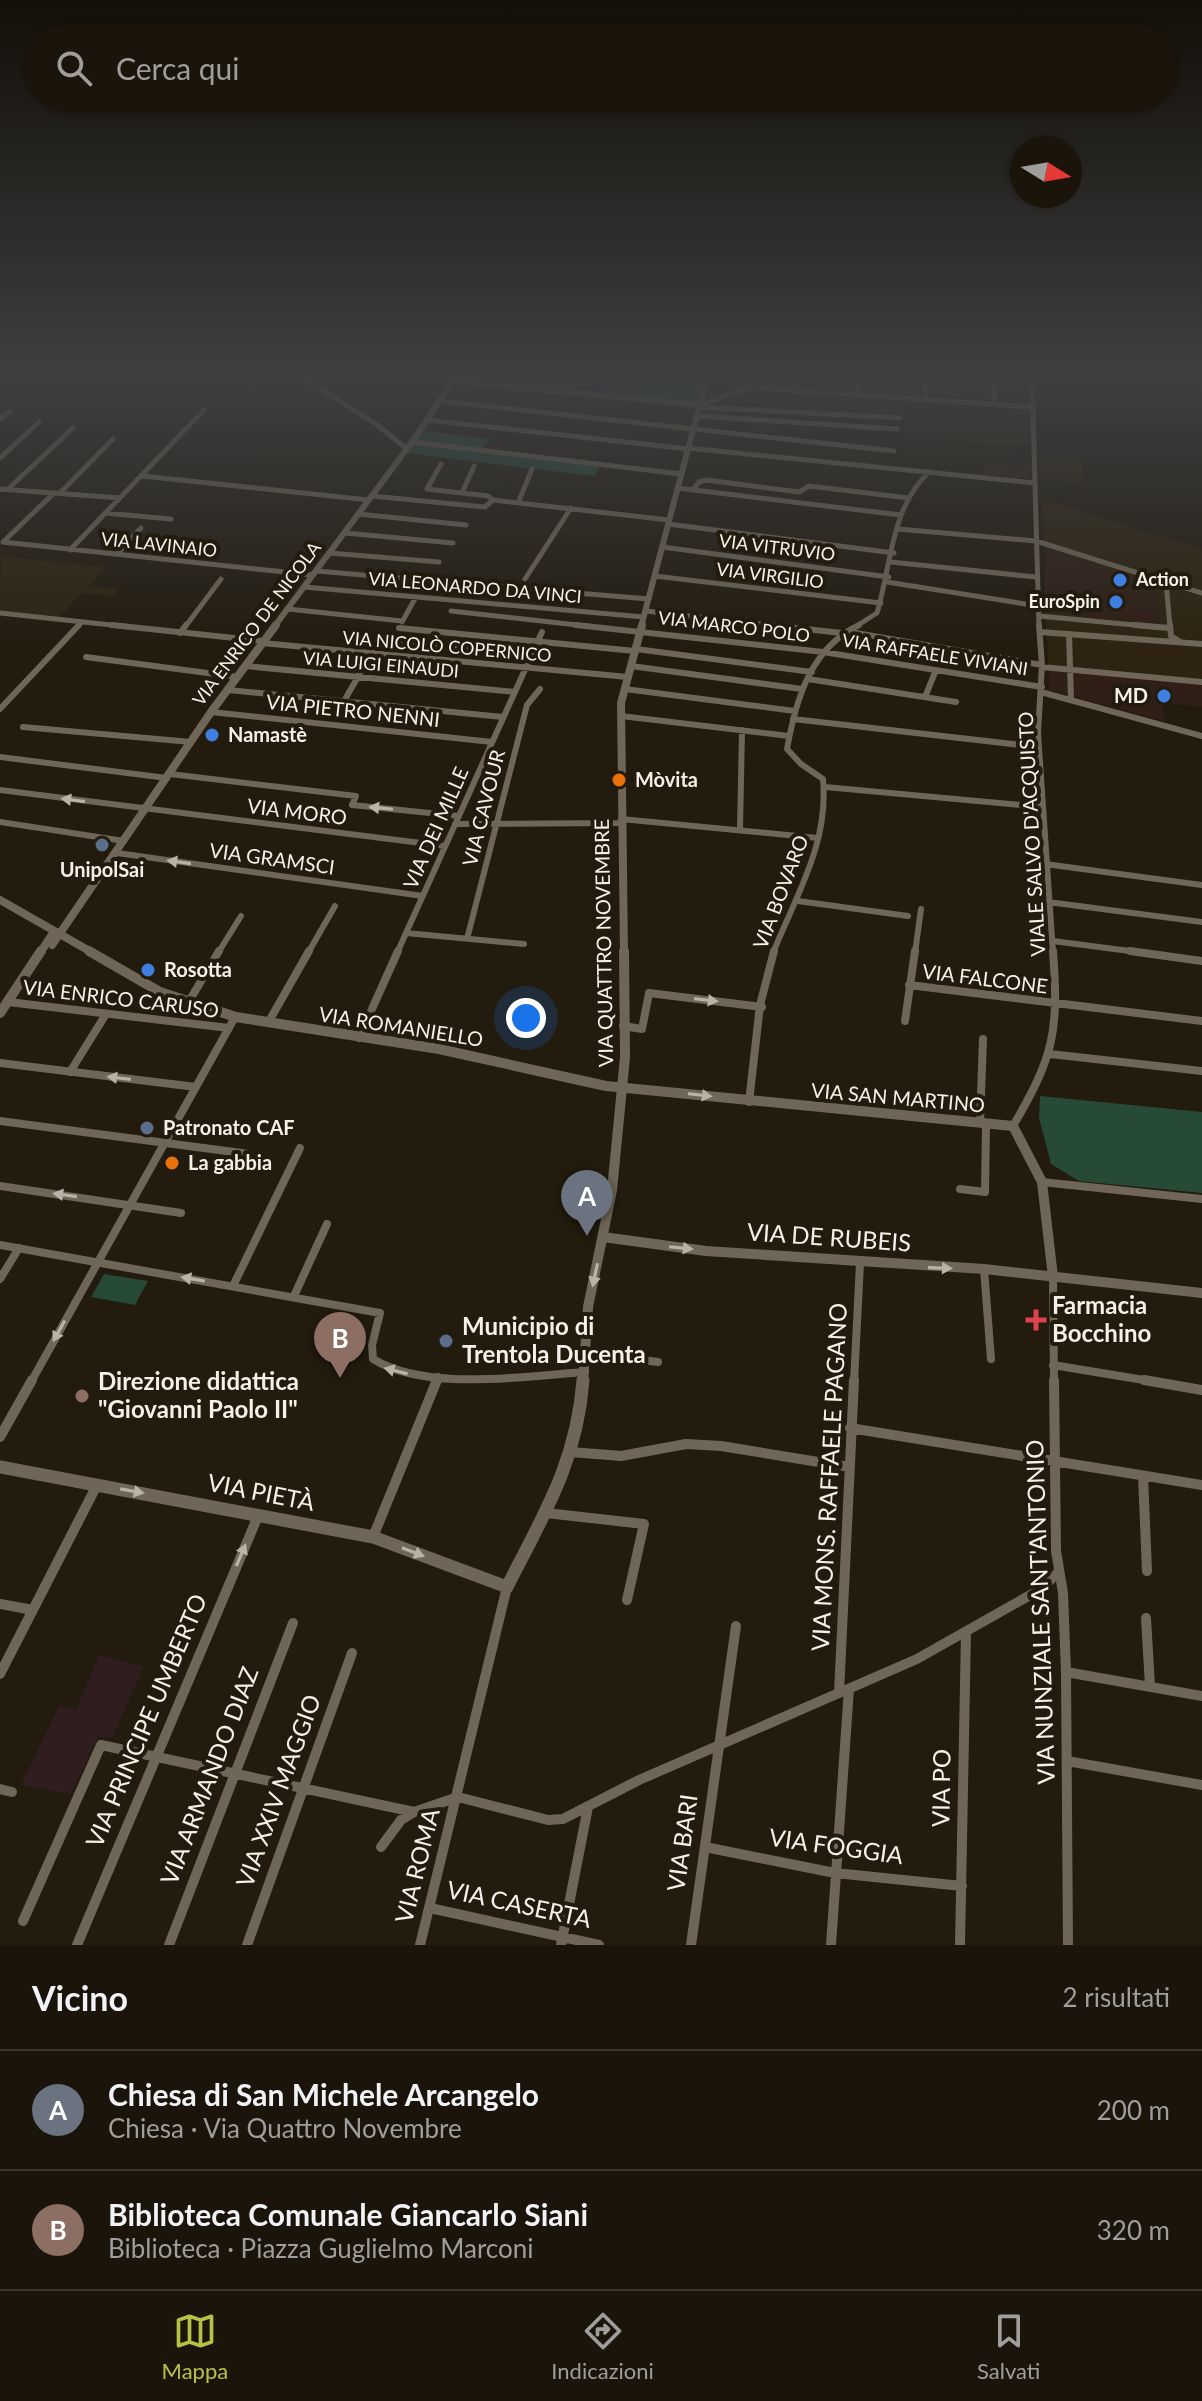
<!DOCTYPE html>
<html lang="it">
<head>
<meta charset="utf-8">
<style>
  :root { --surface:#1a140a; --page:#272118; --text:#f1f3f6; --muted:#9f9e9c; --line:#38332b; --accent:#b7c148 }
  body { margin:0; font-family:Lato,sans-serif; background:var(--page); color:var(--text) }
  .compass { position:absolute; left:1010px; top:136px; width:72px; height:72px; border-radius:50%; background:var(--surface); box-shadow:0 2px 6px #0004; rotate:101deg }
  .you { position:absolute; left:526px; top:1018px; width:28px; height:28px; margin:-20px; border:6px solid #fff; border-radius:50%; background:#1a73e8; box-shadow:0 0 0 12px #1a73e833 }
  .badge { display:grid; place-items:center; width:52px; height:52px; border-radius:50%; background:var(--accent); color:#fff; font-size:26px; font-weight:700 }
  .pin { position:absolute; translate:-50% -66px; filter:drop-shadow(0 2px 4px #0008) }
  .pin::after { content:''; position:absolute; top:42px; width:28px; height:24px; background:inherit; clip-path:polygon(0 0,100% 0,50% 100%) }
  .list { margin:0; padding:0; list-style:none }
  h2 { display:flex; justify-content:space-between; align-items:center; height:104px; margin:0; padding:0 32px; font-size:34px }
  h2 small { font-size:26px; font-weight:400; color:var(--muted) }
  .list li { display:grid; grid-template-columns:52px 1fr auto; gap:24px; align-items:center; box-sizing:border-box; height:120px; padding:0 32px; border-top:2px solid var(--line) }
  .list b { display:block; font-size:30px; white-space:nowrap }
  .list p { margin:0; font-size:26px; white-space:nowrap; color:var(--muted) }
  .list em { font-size:26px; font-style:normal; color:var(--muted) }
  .icon { flex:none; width:44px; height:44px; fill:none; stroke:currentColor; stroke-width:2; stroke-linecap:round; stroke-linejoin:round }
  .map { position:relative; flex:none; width:1202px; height:1945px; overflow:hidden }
  .search { position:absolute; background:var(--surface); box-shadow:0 2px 6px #0004; left:24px; right:24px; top:24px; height:88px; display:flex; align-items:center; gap:20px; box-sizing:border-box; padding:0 28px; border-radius:44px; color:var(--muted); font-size:30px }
  .sheet { height:344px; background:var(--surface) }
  nav { display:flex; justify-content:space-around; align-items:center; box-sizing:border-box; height:112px; border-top:2px solid var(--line); background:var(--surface); font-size:22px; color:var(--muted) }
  nav a { display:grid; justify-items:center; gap:4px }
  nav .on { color:var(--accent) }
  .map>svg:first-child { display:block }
</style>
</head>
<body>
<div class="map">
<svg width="1202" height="1945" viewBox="0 0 1202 1945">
  <rect width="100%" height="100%" fill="#221b0e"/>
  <path fill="#2f1f16" d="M1045 548 1157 584 1160 624 1045 612Z
    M1049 669 1202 684V707L1163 703 1164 721 1049 690Z"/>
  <path fill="#2d2310" d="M804 377H856L854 394 802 389Z
    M864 377H922L920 397 862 394Z
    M930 377H991V399L929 396Z
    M999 377H1029L1031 403 1000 401Z
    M815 393 1031 409 1032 446 903 438 904 417 809 412Z
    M701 408 779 413 773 431 741 428 745 421 698 417Z
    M1040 456 1082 459 1083 483 1039 479Z
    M984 463 1031 466V478L983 475Z
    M1042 499 1202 549V684L1049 669 1045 612 1160 623 1156 584 1045 548Z
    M1 556 105 567 89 586 119 589 113 596 81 593 59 618 0 612Z"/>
  <path fill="#301d1f" d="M99 1655 144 1666 112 1738 98 1737 71 1794 21 1785 59 1706 76 1710Z"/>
  <path fill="#264a36" d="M507 377H590L582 389 503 382Z
    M614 377H702L695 402 604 393Z
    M423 431 490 439 481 449 416 441Z
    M414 444 601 466 594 476 407 453Z
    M1040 1096 1202 1112V1193L1079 1181 1051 1164 1039 1118Z
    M104 1274 148 1281 135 1305 91 1297Z"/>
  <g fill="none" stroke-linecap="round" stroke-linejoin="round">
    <path stroke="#6f6657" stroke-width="5" d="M302 377 376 424 407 449
      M994 377V403
      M1032 377 1039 627
      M761 388 1034 407
      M796 390 799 377
      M857 395 860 377
      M925 398 926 377
      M440 401 894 451
      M702 405 747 388 757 377
      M699 407 900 418
      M697 416 897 429
      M0 419 10 411
      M427 420 688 449
      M412 442 681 474
      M688 448 1035 483
      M0 458 39 422
      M441 464 427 489 488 496 493 500 669 520
      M142 476 369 500
      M677 488 901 515
      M0 489 120 498
      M8 489 73 428
      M693 490 699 482 707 480 799 492 809 486 909 498
      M60 493 113 439
      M462 493 474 466
      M372 496 485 507 493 500
      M518 503 532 469
      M105 513 171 519
      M358 514 466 525
      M668 524 894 553
      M898 529 1036 541 1202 593
      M345 533 453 543
      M3 542 313 575
      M3 542 54 493
      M662 547 889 577
      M70 550 204 410
      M330 553 439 562
      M117 554 141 528
      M891 562 1036 577
      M316 571 649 599
      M655 576 881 603
      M525 579 571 508
      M887 582 1038 606
      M1166 582 1170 627
      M304 587 644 617
      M288 609 402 621
      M451 611 595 627
      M646 611 787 627
      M0 613 130 627
      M1039 616 1156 627
      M402 622 416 597
      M77 627 81 623
      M185 627 221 579
      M855 627 877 613C891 566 891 507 929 472"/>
    <path stroke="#6f6657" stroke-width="6" d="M112 625 264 641
      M576 625 823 652 1042 687
      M769 625 842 633
      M1039 625 1042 665 1038 733 1053 953
      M1135 625 1169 628
      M1170 625 1171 636 1180 642
      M399 628 635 651
      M850 632 1042 665
      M1040 632 1202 644
      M180 633 186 625
      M1069 634 1071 699
      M262 643 628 677
      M636 649 812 672
      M86 657 238 677
      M245 666 515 692
      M631 666 802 689
      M1042 667 1202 682
      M808 679 956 702
      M625 689 795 711
      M228 690 503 717
      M1041 692 1202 736
      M925 697 936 670
      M344 701 381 637 531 656
      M0 709 79 625
      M211 712 492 742
      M621 716 789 736
      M793 719 1039 747
      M23 727 191 742
      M0 757 167 778
      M170 774 356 796 352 805 459 816
      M825 787 1042 807
      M0 790 445 846
      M621 819 818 838
      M0 822 124 841
      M455 824 621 823
      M740 830 742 730
      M117 853 423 896
      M1045 864 1202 885
      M798 901 908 916
      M1048 902 1202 922
      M406 933 524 944
      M467 939 527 705 540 689
      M1053 941 1145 953
      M218 953 241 916
      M308 953 335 906
      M397 953 542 632
      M773 953C796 895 829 844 823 779L801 764 787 749C796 699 810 649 859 625
      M915 953 921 909"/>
    <path stroke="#6f6657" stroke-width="8" d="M1130 951 1202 961
      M909 985 1202 1021
      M8 1002 229 1028
      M188 1003 219 951
      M905 1021 915 951
      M268 1023 309 951
      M623 1026 642 1029 649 993 762 1007
      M359 1038 398 951
      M1050 1054 1202 1071
      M0 1063 196 1087
      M70 1072 106 1014
      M749 1102 760 1005 774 951
      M0 1121 249 1154
      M980 1123 983 1039
      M1013 1126C1054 1056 1059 1032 1053 951
      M1042 1182 1202 1199
      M0 1186 181 1213
      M960 1189 985 1192 986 1124
      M0 1245 380 1313 372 1345 373 1359C427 1392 524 1376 585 1372
      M984 1269 991 1359
      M1053 1277 1054 1382
      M0 1279 19 1248
      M233 1286 300 1148
      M294 1296 327 1224
      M584 1353 658 1362
      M1053 1365 1156 1382
      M31 1382 235 1017
      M436 1382 438 1377
      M854 1382 860 1263"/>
    <path stroke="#6f6657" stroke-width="10" d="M1054 1380 1056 1551 1063 1593 1066 1672 1068 1945
      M1144 1380 1202 1390
      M850 1428 1202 1485
      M0 1437 32 1380
      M571 1452 621 1456 686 1444 721 1446 849 1467
      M1143 1476 1147 1571
      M546 1513 644 1524 627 1600
      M373 1537 437 1380
      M0 1604 33 1610
      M1146 1618 1150 1686
      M1066 1672 1202 1696
      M0 1674 97 1485
      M839 1693 854 1380
      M1067 1761 1202 1785
      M0 1789 12 1792
      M458 1797 548 1820 563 1819 639 1780 917 1659 1039 1590 1058 1573
      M381 1847 401 1820 414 1812
      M705 1847 835 1873 962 1886
      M430 1908 599 1945
      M23 1921 101 1745 414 1812 458 1797
      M77 1945 258 1516
      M169 1945 293 1623
      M247 1945 352 1653
      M420 1945 507 1587
      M561 1945 588 1807
      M691 1945 736 1626
      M831 1945 849 1689
      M960 1945 966 1632"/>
    <path stroke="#6f6657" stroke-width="6" d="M274 627 412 442 453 381 700 405
      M641 627 707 377"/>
    <path stroke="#6f6657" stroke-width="8" d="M0 900 93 953
      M52 945 211 712 276 625
      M40 953 51 936
      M624 953 621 703 642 625"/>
    <path stroke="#6f6657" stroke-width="10" d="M89 951 160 992 236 1017 439 1049 606 1086 1013 1126 1042 1182 1053 1277
      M0 1013 41 951
      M603 1237 706 1251 984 1269 1202 1293
      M583 1382 588 1307 612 1190 625 1057 624 951"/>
    <path stroke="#6f6657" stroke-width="13" d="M0 1467 373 1537 507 1587C543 1516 577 1462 583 1380"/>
  </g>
  <defs><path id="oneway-solid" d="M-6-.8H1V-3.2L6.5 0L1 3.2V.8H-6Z" transform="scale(2)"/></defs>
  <g fill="#b9b2a7">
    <use href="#oneway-solid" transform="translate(73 800) rotate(-172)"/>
    <use href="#oneway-solid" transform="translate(381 808) rotate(-174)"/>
    <use href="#oneway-solid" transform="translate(179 862) rotate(-172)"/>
    <use href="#oneway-solid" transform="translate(706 1000) rotate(7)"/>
    <use href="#oneway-solid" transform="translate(119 1078) rotate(-173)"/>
    <use href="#oneway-solid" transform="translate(700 1095) rotate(7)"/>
    <use href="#oneway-solid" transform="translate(65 1195) rotate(-172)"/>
    <use href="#oneway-solid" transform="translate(681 1248) rotate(6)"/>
    <use href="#oneway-solid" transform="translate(940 1268) rotate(2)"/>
    <use href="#oneway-solid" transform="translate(595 1275) rotate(102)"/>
    <use href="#oneway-solid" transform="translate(193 1279) rotate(-170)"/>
    <use href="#oneway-solid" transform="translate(59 1331) rotate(119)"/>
    <use href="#oneway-solid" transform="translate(396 1371) rotate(-166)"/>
    <use href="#oneway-solid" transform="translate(132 1491) rotate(10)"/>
    <use href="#oneway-solid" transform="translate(413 1552) rotate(21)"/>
    <use href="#oneway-solid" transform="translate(241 1555) rotate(-67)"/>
  </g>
  <linearGradient id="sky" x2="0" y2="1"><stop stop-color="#130f08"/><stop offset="0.58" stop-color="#3e3f41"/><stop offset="1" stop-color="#3e3f41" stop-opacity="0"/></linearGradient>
  <rect width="1202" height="650" fill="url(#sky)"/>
  <g fill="#3f7fe0" stroke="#221b0e" stroke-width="3">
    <circle cx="1120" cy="580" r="8"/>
    <circle cx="1116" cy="602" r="8"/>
    <circle cx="1164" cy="696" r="8"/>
    <circle cx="212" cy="735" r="8"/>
    <circle cx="148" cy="970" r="8"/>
  </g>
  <g fill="#e8710a" stroke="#221b0e" stroke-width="3">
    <circle cx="619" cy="780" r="8"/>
    <circle cx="172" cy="1163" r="8"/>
  </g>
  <g fill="#5c6f8a" stroke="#221b0e" stroke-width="3">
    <circle cx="102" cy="845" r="8"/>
    <circle cx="147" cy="1128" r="8"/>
    <circle cx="446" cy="1341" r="8"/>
  </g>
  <path fill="#e0444e" stroke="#221b0e" stroke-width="3" d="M1032 1308h8v8h8v8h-8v8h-8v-8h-8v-8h8z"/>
  <circle fill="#8d6e63" stroke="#221b0e" stroke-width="3" cx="82" cy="1396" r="8"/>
  <g text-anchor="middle" stroke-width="8" stroke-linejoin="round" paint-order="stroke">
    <g font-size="18" fill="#f5f0e8" stroke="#221b0e">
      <text transform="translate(159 545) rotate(6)" y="6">VIA LAVINAIO</text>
      <text transform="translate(777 548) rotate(7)" y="6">VIA VITRUVIO</text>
      <text transform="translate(770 576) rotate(7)" y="6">VIA VIRGILIO</text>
      <text transform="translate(475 588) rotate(5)" y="6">VIA LEONARDO DA VINCI</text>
      <text transform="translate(257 624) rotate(-53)" y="6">VIA ENRICO DE NICOLA</text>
      <text transform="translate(734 627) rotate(7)" y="6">VIA MARCO POLO</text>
      <text transform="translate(447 647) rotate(5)" y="6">VIA NICOLÒ COPERNICO</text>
      <text transform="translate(935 655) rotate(9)" y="6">VIA RAFFAELE VIVIANI</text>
      <text transform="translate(381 665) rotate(5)" y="6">VIA LUIGI EINAUDI</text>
    </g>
    <g font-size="18" font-weight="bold" fill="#f5f0e8" stroke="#221b0e" text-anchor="start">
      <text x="1136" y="586">Action</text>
      <text x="1100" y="608" text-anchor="end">EuroSpin</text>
    </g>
    <g font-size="20" font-weight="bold" fill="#f5f0e8" stroke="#221b0e" text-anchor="start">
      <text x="1148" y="703" text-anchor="end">MD</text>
      <text x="228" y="742">Namastè</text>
      <text x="635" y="787">Mòvita</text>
      <text x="102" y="877" text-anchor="middle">UnipolSai</text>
      <text x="164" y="977">Rosotta</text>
      <text x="163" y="1135">Patronato CAF</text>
      <text x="188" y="1170">La gabbia</text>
    </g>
    <g font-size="20" fill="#f5f0e8" stroke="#221b0e">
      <text transform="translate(353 711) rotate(6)" y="7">VIA PIETRO NENNI</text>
      <text transform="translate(484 808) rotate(-76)" y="7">VIA CAVOUR</text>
      <text transform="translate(297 812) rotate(7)" y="7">VIA MORO</text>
      <text transform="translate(436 828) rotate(-66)" y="7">VIA DEI MILLE</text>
      <text transform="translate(1032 834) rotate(-93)" y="7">VIALE SALVO D'ACQUISTO</text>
      <text transform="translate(272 859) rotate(8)" y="7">VIA GRAMSCI</text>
      <text transform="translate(781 892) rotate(-69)" y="7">VIA BOVARO</text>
      <text transform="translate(604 943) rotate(-91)" y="7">VIA QUATTRO NOVEMBRE</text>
      <text transform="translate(985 979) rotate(7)" y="7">VIA FALCONE</text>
      <text transform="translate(121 999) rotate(7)" y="7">VIA ENRICO CARUSO</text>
      <text transform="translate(401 1027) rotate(9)" y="7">VIA ROMANIELLO</text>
      <text transform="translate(898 1098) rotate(5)" y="7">VIA SAN MARTINO</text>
    </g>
    <g font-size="24" fill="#f5f0e8" stroke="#221b0e">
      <text transform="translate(829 1238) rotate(4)" y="8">VIA DE RUBEIS</text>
      <text transform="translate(830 1477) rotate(-87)" y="8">VIA MONS. RAFFAELE PAGANO</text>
      <text transform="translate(261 1493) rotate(11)" y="8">VIA PIETÀ</text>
      <text transform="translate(1041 1612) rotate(-92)" y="8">VIA NUNZIALE SANT'ANTONIO</text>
      <text transform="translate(147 1721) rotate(-67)" y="8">VIA PRINCIPE UMBERTO</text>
      <text transform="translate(210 1776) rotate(-69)" y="8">VIA ARMANDO DIAZ</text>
      <text transform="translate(942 1788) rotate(-89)" y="8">VIA PO</text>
      <text transform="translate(279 1791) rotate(-70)" y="8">VIA XXIV MAGGIO</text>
      <text transform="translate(683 1843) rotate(-82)" y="8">VIA BARI</text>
      <text transform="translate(836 1847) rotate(8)" y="8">VIA FOGGIA</text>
      <text transform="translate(418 1866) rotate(-76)" y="8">VIA ROMA</text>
      <text transform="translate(519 1905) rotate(12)" y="8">VIA CASERTA</text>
    </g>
    <g font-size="24" font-weight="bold" fill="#f5f0e8" stroke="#221b0e" text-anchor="start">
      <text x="1052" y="1314">Farmacia<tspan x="1052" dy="28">Bocchino</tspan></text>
      <text x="462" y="1335">Municipio di<tspan x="462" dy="28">Trentola Ducenta</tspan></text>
      <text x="98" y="1390">Direzione didattica<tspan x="98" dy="28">"Giovanni Paolo II"</tspan></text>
    </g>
  </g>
</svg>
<svg class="compass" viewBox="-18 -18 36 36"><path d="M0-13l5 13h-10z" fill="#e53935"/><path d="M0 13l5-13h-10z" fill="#9f9e9c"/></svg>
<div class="you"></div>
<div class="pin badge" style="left:587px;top:1236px;background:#6b7280">A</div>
<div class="pin badge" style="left:340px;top:1378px;background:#8d6e63">B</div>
<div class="search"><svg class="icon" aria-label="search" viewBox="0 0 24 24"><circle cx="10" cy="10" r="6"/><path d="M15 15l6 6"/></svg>Cerca qui</div>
</div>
<section class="sheet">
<h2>Vicino<small>2 risultati</small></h2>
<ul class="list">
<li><span class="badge" style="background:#6b7280">A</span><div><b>Chiesa di San Michele Arcangelo</b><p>Chiesa · Via Quattro Novembre</p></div><em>200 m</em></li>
<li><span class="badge" style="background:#8d6e63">B</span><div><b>Biblioteca Comunale Giancarlo Siani</b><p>Biblioteca · Piazza Guglielmo Marconi</p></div><em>320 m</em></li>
</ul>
</section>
<nav>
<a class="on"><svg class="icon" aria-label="map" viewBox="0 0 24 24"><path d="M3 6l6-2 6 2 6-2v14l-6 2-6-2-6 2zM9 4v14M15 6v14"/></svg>Mappa</a>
<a><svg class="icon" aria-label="directions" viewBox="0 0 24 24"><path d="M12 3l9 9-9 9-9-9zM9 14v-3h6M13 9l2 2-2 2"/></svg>Indicazioni</a>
<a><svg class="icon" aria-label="saved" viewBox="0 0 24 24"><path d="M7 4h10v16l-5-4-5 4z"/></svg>Salvati</a>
</nav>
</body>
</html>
